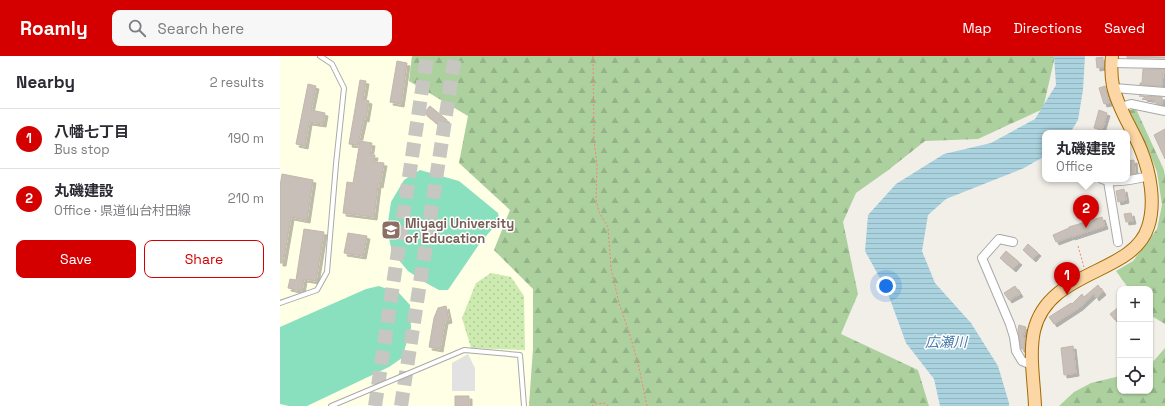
<!DOCTYPE html>
<html lang="en">
<head>
<meta charset="utf-8">
<style>
  :root { --surface:#fff; --page:#f7f7f7; --text:#2b2b33; --muted:#7c7c81; --line:#e1e1e2; --accent:#d40000 }
  body { margin:0; font-family:"Space Grotesk","Noto Sans JP",sans-serif; background:var(--page); color:var(--text) }
  .controls { position:absolute; right:12px; bottom:12px; display:grid; overflow:hidden; border-radius:8px; box-shadow:0 1px 3px #0004 }
  .controls button { width:36px; height:36px; display:grid; place-items:center; padding:0; border:0; border-bottom:1px solid var(--line); background:var(--surface); color:var(--text); font:20px sans-serif }
  .you { position:absolute; left:606px; top:230px; width:14px; height:14px; margin:-10px; border:3px solid #fff; border-radius:50%; background:#1a73e8; box-shadow:0 0 0 6px #1a73e833 }
  .badge { display:grid; place-items:center; width:26px; height:26px; border-radius:50%; background:var(--accent); color:#fff; font-size:13px; font-weight:700 }
  .pin { position:absolute; translate:-50% -33px; filter:drop-shadow(0 1px 2px #0008) }
  .pin::after { content:''; position:absolute; top:21px; width:14px; height:12px; background:inherit; clip-path:polygon(0 0,100% 0,50% 100%) }
  .popup { position:absolute; left:762px; top:74px; width:88px; height:52px; box-sizing:border-box; display:grid; place-content:center; border-radius:8px; background:var(--surface); filter:drop-shadow(0 1px 3px #0005); font-size:13px; white-space:nowrap; color:var(--muted) }
  .popup b { font-size:15px; color:var(--text) }
  .popup::after { content:''; position:absolute; left:50%; top:100%; margin-left:-8px; border:8px solid transparent; border-top-color:var(--surface) }
  .list { margin:0; padding:0; list-style:none }
  h2 { display:flex; justify-content:space-between; align-items:center; height:52px; margin:0; padding:0 16px; font-size:17px }
  h2 small { font-size:13px; font-weight:400; color:var(--muted) }
  .list li { display:grid; grid-template-columns:26px 1fr auto; gap:12px; align-items:center; box-sizing:border-box; height:60px; padding:0 16px; border-top:1px solid var(--line) }
  .list b { display:block; font-size:15px; white-space:nowrap }
  .list p { margin:0; font-size:13px; white-space:nowrap; color:var(--muted) }
  .list em { font-size:13px; font-style:normal; color:var(--muted) }
  .actions { display:flex; gap:8px; padding:12px 16px }
  .actions a { flex:1; padding:9px 0; border:1px solid var(--accent); border-radius:8px; text-align:center; font-size:14px; color:var(--accent) }
  .actions .main { background:var(--accent); color:#fff }
  .icon { flex:none; width:22px; height:22px; fill:none; stroke:currentColor; stroke-width:2; stroke-linecap:round; stroke-linejoin:round }
  .map { position:relative; flex:none; width:885px; height:350px; overflow:hidden }
  header { display:flex; align-items:center; gap:24px; box-sizing:border-box; height:56px; padding:0 20px; background:var(--accent); color:#fff }
  header strong { font-size:19px }
  nav { display:flex; gap:22px; margin-inline-start:auto; font-size:14px }
  .search { width:280px; height:36px; background:var(--page); display:flex; align-items:center; gap:10px; box-sizing:border-box; padding:0 14px; border-radius:8px; color:var(--muted); font-size:15px }
  main { display:flex }
  aside { flex:1; background:var(--surface) }
  .map>svg:first-child { display:block }
</style>
</head>
<body>
<header>
<strong>Roamly</strong>
<div class="search"><svg class="icon" aria-label="search" viewBox="0 0 24 24"><circle cx="10" cy="10" r="6"/><path d="M15 15l6 6"/></svg>Search here</div>
<nav><a>Map</a><a>Directions</a><a>Saved</a></nav>
</header>
<main>
<aside>
<h2>Nearby<small>2 results</small></h2>
<ul class="list">
<li><span class="badge">1</span><div><b>八幡七丁目</b><p>Bus stop</p></div><em>190 m</em></li>
<li><span class="badge">2</span><div><b>丸磯建設</b><p>Office · 県道仙台村田線</p></div><em>210 m</em></li>
</ul>
<div class="actions"><a class="main">Save</a><a>Share</a></div>
</aside>
<div class="map">
<svg width="885" height="350" viewBox="0 0 885 350">
  <defs>
    <pattern id="grass-dots" width="8" height="8" patternUnits="userSpaceOnUse"><rect width="8" height="8" fill="#cdebb0"/><path d="M2 2h.1M6 6h.1" fill="none" stroke="#b0c997" stroke-width="1.8" stroke-linecap="round"/></pattern>
    <pattern id="forest-firs" width="22" height="20" patternUnits="userSpaceOnUse"><rect width="22" height="20" fill="#add19e"/><path d="M5 1l3.5 6h-7zM16 11l3.5 6h-7z" fill="#95b388"/></pattern>
    <pattern id="water-rules" width="6" height="5" patternUnits="userSpaceOnUse"><rect width="6" height="5" fill="#aad3df"/><path d="M0 2.5h6" fill="none" stroke="#92b5bf"/></pattern>
    <filter id="shadow"><feDropShadow dx="3" dy="3" stdDeviation="0" flood-color="#0004"/></filter>
  </defs>
  <rect width="100%" height="100%" fill="#f2efe9"/>
  <path fill="#ffffe5" d="M0 0H132L129 25 188 60 179 107 230 154 214 194 253 233V293L249 350H0Z"/>
  <path fill="url(#grass-dots)" d="M211 217 231 221 244 240 245 294 191 292 182 262 196 227Z"/>
  <path fill="url(#forest-firs)" d="M132 0H775L763 53 698 83 645 85 607 115 576 137 563 166 578 238 561 278 638 314 649 350H249L253 293V233L214 194 230 154 179 107 188 60 129 25Z
    M856 53 884 114 885 120V268L870 259V233H849L836 215 853 205 877 173 882 149 877 116 870 98 849 54Z
    M885 292V350H779L794 336 811 327 840 320V335H870V309Z"/>
  <path fill="#88e0be" d="M140 114 179 125 218 157 219 162 213 172 200 187 168 234H159L146 227 128 215 112 196 107 173 111 146 124 124Z
    M99 230 119 237 130 249 131 272 122 302 109 311 27 350H9L0 348V271L86 233Z"/>
  <path fill="#e2e2e2" d="M188 298 195 312V335H172V307Z"/>
  <path fill="url(#water-rules)" d="M774 0H805L803 34 798 64 790 77H765V100L744 112 666 143 648 159 642 195 655 227 691 267 718 310 729 347V350H660L654 323 626 287 607 235 585 195 588 159 616 128 664 98 711 87 755 63 776 29Z"/>
  <path fill="#c7bfb8" stroke="#c4b6ab" filter="url(#shadow)" d="M847 0 885 1V2H847Z
    M823 1V11L817 12 816 2Z
    M117 5 127 7 121 48 110 46Z
    M863 13H885V16H883L882 30 860 29V27H862Z
    M80 24 86 25 83 43 89 45 86 63 84 62 78 89 69 88Z
    M28 28 36 30 31 54 45 57 43 68 29 66 25 90 16 88Z
    M825 30 829 47 824 48 819 32Z
    M859 40 882 41V48L875 47V44L864 42V40Z
    M150 50 167 64 161 71 144 57Z
    M819 54 827 57 822 74 814 72Z
    M885 73V103L874 79Z
    M80 85 92 87 90 99H95L94 106 104 107 100 129 98 128 94 161 63 157 67 126 73 127Z
    M854 104 855 116 854 118H849L847 105Z
    M2 118 33 124 27 164 11 161 3 207H0V130Z
    M844 133 846 144 838 146 836 135Z
    M851 157 853 165 846 166 844 158Z
    M822 161 825 170 792 181V180L776 186 773 179 789 172V171Z
    M24 173 44 176 36 225 24 223 22 235 8 232 10 223 16 224Z
    M68 177 87 180 83 200 64 197Z
    M748 188 758 197 753 203 743 194Z
    M726 195 739 206 733 213 720 202Z
    M818 229 823 236 816 242 814 238 800 251 774 268 769 261 791 247 792 248 802 238 804 241Z
    M735 230 740 238 729 244 724 237Z
    M166 250 169 264 165 265 160 293 149 291 154 262 158 252Z
    M840 250V260L835 264 830 258Z
    M739 269 746 271 743 281 745 282 744 293H741L738 274Z
    M793 290 796 317 784 319 781 292Z
    M175 340H189V350H175Z"/>
  <g fill="none" stroke-linecap="round" stroke-linejoin="round">
    <path stroke="#c8c6c1" stroke-width="14" stroke-dasharray="14 7" stroke-linecap="butt" d="M95 350 147 0
      M121 350 175 0"/>
    <g stroke="#a9a9a9" stroke-width="6">
      <path id="lane" d="M0 247 37 234 47 216 56 108 64 32 52 8 40 0
        M51 350 184 294 240 299 244 350"/>
    </g>
    <g stroke="#a9a9a9" stroke-width="10">
      <path id="street" d="M832 7 885 8
        M834 32 885 36
        M840 51 851 48 885 55
        M822 123C833 128 857 123 869 120
        M828 125 838 186
        M733 186 719 183 702 202 730 268 734 281 736 295 742 305 752 309"/>
    </g>
    <g stroke="#a06b00" stroke-width="14">
      <path id="primary" d="M755 350C754 325 749 299 754 275 768 213 853 219 868 171 876 147 870 116 861 94 852 72 838 53 833 30 831 20 831 10 832 0"/>
    </g>
    <path stroke="#fa8072" stroke-width="1" stroke-dasharray="2 2" stroke-linecap="butt" d="M313 0 314 84 317 109 316 143 319 156 328 171 331 212 339 247 349 276 358 307 367 350
      M798 190 804 211
      M312 350 315 348 325 347 328 350"/>
    <use href="#lane" stroke="#fff" stroke-width="4"/>
    <use href="#street" stroke="#fff" stroke-width="8"/>
    <use href="#primary" stroke="#fcd6a4" stroke-width="12"/>
  </g>
  <defs>
    <g id="university-square" transform="scale(1)"><rect x="-9" y="-9" width="18" height="18" rx="4" fill="#8d6e63" stroke="#fff"/><path d="M0-5L7-2L0 1L-7-2ZM-4 1L0 2.5L4 1V4Q0 6-4 4Z" fill="#fff"/></g>
  </defs>
  <g fill-rule="evenodd">
    <use href="#university-square" x="111" y="174"/>
  </g>
  <g text-anchor="middle" stroke-width="3" stroke-linejoin="round" paint-order="stroke">
    <g font-size="13" font-weight="bold" fill="#785e54" stroke="#fff" text-anchor="start">
      <text x="125" y="172">Miyagi University<tspan x="125" dy="15">of Education</tspan></text>
    </g>
    <g font-size="14" font-style="italic" fill="#4a7aab" stroke="#fff">
      <text x="666" y="291">広瀬川</text>
    </g>
  </g>
</svg>
<div class="controls">
<button>+</button>
<button>−</button>
<button><svg class="icon" aria-label="locate" viewBox="0 0 24 24"><circle cx="12" cy="12" r="6"/><path d="M12 2v4M12 18v4M2 12h4M18 12h4"/></svg></button>
</div>
<div class="you"></div>
<div class="pin badge" style="left:787px;top:239px">1</div>
<div class="pin badge" style="left:806px;top:172px">2</div>
<div class="popup"><b>丸磯建設</b>Office</div>
</div>
</main>
</body>
</html>
